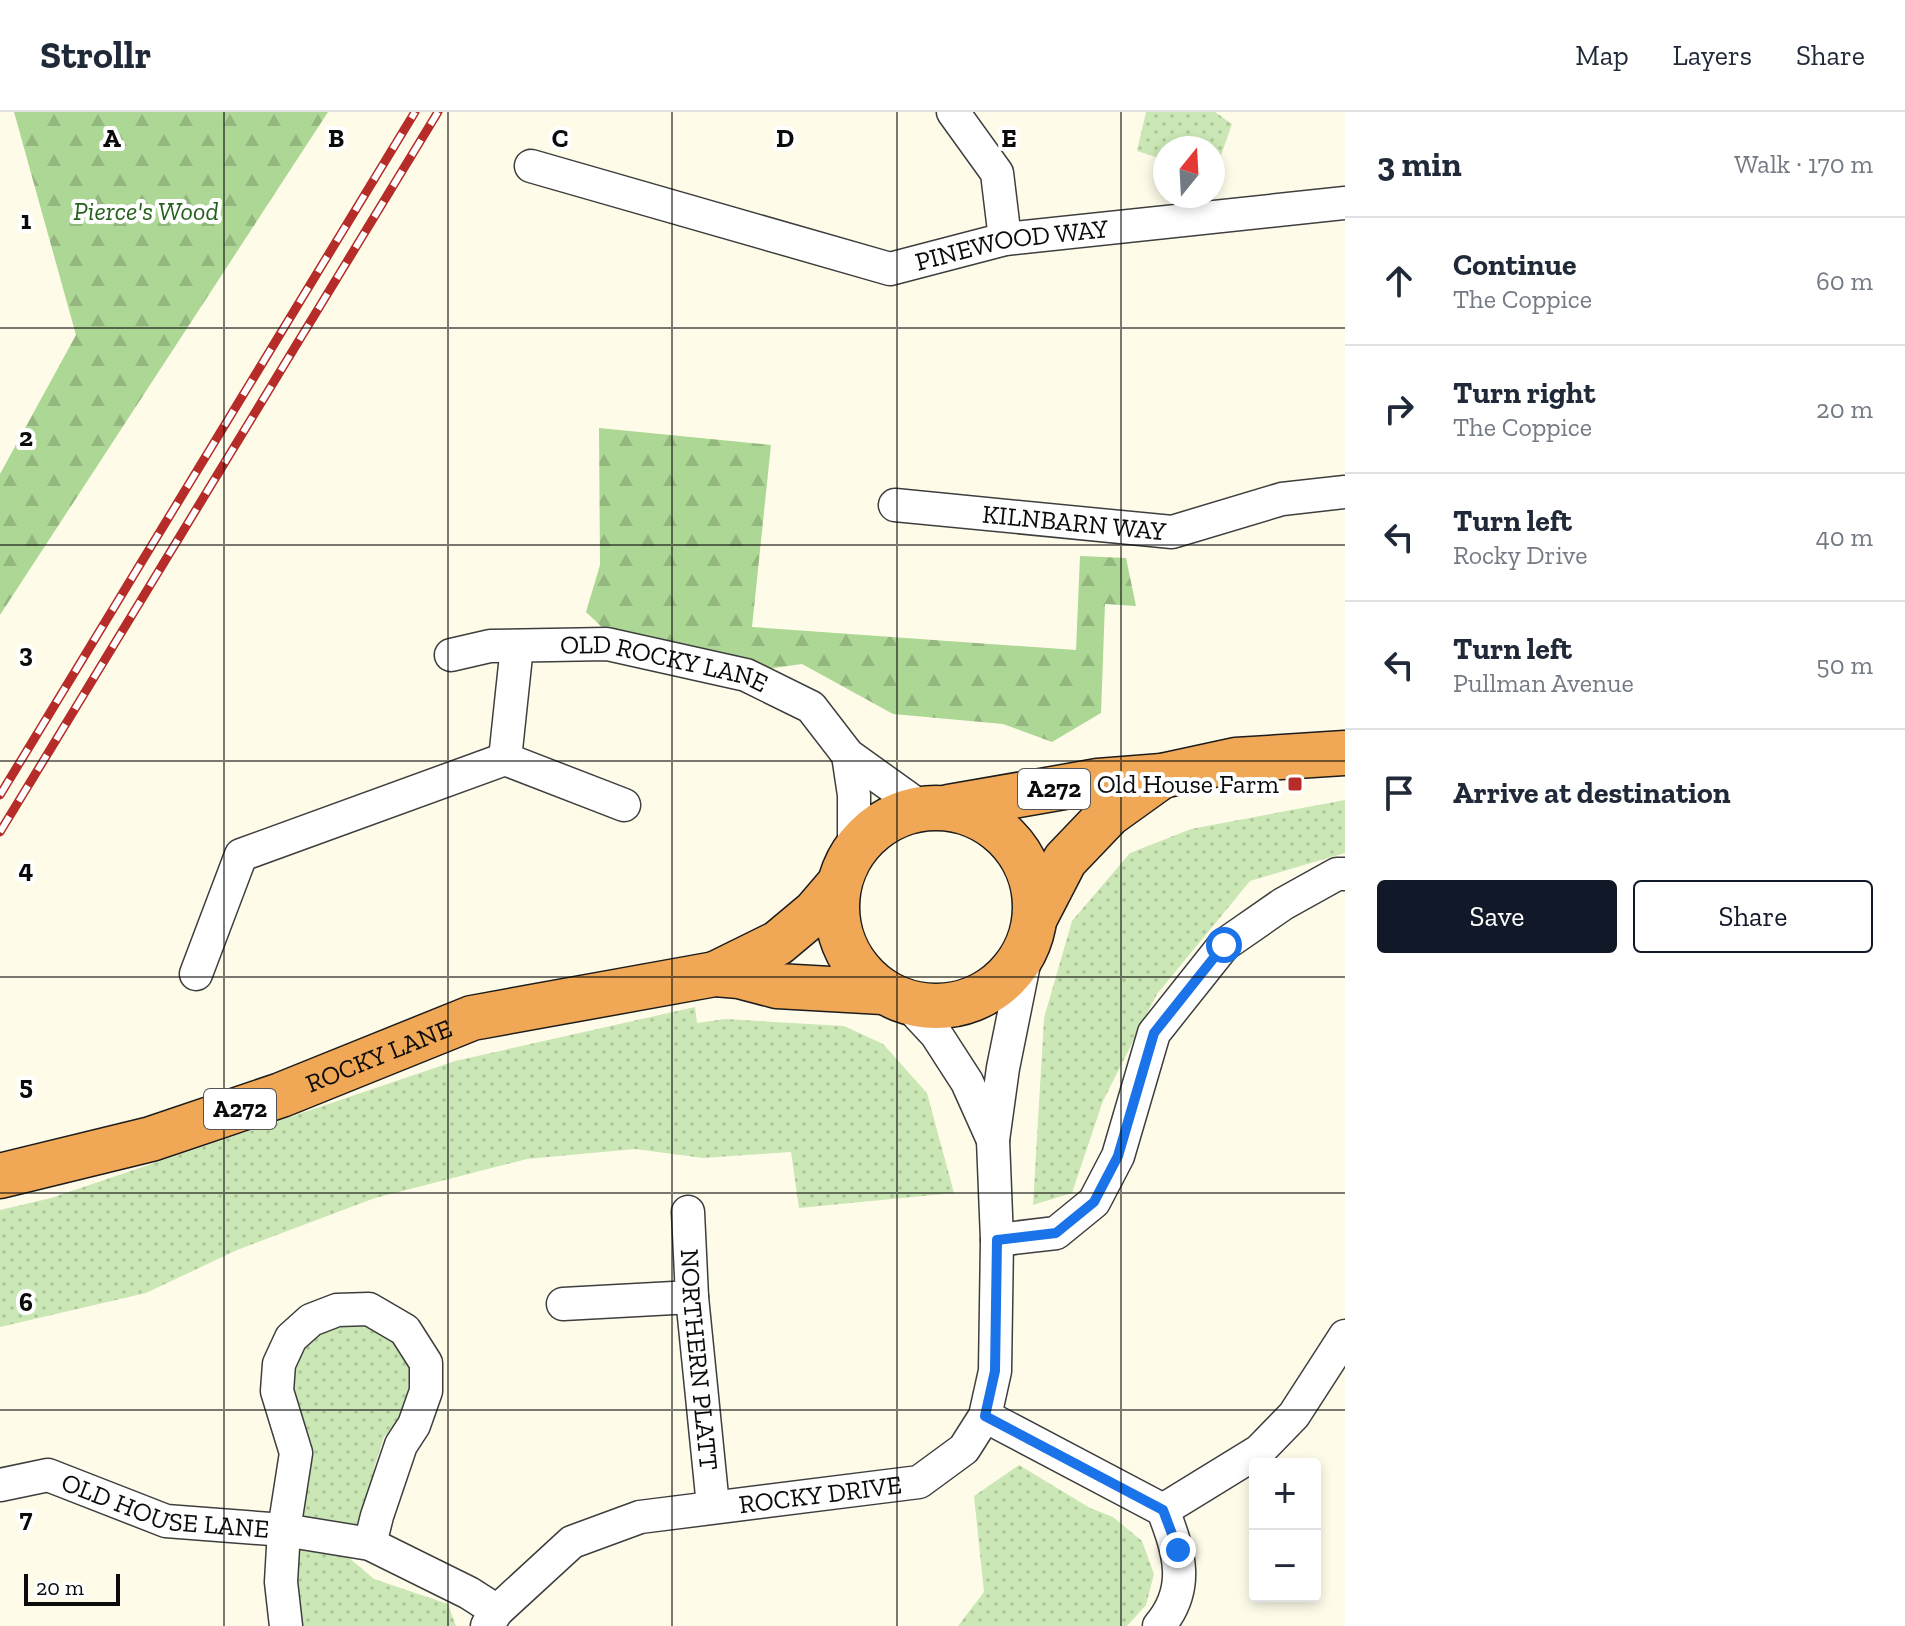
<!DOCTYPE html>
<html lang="en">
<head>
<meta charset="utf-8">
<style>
  :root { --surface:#fff; --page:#f6f6f7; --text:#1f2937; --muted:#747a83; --line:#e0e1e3; --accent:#111827 }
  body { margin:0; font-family:"Zilla Slab",serif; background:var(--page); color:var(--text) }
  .controls { position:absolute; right:24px; bottom:24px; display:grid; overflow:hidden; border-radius:8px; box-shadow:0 4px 12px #0003 }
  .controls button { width:72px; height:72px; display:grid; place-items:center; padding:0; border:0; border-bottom:2px solid var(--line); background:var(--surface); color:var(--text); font:40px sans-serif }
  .compass { position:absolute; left:1153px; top:24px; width:72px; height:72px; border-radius:50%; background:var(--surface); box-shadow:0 4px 12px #0003; rotate:18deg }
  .scale { position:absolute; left:24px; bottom:20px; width:96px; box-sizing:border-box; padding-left:8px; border:4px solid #0b0b0b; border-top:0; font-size:22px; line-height:28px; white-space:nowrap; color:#0b0b0b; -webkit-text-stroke:6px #fff; paint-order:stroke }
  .stop { position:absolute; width:24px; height:24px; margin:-18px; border:6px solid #1a73e8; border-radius:50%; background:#fff }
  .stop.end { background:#1a73e8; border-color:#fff; box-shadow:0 2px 8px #0008 }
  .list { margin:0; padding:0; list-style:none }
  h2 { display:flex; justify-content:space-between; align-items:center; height:104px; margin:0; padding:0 32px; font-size:34px }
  h2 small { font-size:26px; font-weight:400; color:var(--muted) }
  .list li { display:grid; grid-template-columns:52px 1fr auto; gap:24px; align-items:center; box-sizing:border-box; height:128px; padding:0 32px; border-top:2px solid var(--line) }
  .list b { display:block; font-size:30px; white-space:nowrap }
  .list p { margin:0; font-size:26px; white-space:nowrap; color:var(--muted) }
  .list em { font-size:26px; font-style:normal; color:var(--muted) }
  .actions { display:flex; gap:16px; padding:24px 32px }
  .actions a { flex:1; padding:18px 0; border:2px solid var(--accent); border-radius:8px; text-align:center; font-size:28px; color:var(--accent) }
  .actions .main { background:var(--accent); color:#fff }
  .icon { flex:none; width:44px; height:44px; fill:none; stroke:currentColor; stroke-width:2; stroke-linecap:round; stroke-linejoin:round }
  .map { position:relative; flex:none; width:1345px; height:1514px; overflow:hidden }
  header { display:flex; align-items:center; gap:48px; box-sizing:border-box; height:112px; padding:0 40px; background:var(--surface); border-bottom:2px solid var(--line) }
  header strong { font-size:38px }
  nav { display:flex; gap:44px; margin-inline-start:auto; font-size:28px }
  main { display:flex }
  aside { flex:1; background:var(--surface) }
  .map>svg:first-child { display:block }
</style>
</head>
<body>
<header>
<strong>Strollr</strong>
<nav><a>Map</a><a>Layers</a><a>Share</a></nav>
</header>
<main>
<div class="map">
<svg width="1345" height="1514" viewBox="0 0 1345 1514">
  <defs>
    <pattern id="green-dots" width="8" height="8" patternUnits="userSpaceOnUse" patternTransform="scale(2)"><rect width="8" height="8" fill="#cbe7b5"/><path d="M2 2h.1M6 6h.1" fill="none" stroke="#adc59a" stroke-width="1.8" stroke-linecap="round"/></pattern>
    <pattern id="forest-firs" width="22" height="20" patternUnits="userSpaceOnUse" patternTransform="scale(2)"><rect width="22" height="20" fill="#add795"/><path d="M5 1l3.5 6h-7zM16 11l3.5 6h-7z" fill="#94b77f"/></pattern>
  </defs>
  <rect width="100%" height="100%" fill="#fefce9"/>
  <path fill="url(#green-dots)" d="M1146 0H1215L1232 12 1219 49V66L1213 64V36H1165V48L1137 39Z
    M1345 688V741L1250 769 1157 882 1103 989 1072 1081 1033 1093 1044 906 1072 809 1130 741 1191 717Z
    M695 895 697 911 725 907 844 914 883 932 927 981 954 1081 799 1096 791 1040 703 1046 635 1037 527 1047 375 1086 237 1138 146 1181 0 1215V1098L51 1086 455 949Z
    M368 1209 398 1226 414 1252 417 1279 402 1307 384 1325 375 1353 365 1401 355 1413 347 1444 374 1467 448 1492 456 1514H297C293 1453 290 1389 312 1332L287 1275 297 1237 339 1210Z
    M1019 1353 1090 1396 1113 1405 1142 1429 1154 1462 1146 1493 1127 1514H958L984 1480 974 1384Z"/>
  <path fill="url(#forest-firs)" d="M14 0H328L0 503V362L76 223Z
    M599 316 771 333 752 515 1076 538 1080 444 1126 446 1136 494 1105 492 1101 601 1052 630 1003 612 893 602 802 552 761 558 607 520 586 500 600 453Z"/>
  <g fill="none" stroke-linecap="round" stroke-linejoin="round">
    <g stroke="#3e3e3e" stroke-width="35">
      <g id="minor">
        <path d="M953 0 997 61 1005 127"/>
        <path id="s1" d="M531 54 890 157 1005 127 1345 91"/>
        <path id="s2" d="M895 393 1172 420 1282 387 1345 380"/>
        <path id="s3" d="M451 543 490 534 607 532 746 563 811 595 848 643 922 696"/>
        <path d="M848 643 854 683V738"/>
        <path d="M505 647 517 534"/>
        <path d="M196 862 241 743 505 647 624 693"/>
        <path d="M906 890 936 922 967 970 993 1028"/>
        <path id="s4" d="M688 1100 692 1185 713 1394"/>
        <path d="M997 1128 1056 1121 1094 1090 1118 1044 1154 921 1224 833 1283 792 1337 762H1345"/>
        <path d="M563 1192 692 1185"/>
        <path d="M985 1304 1163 1398C1179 1440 1191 1476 1159 1514"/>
        <path id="s5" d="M0 1373 48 1363 166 1409 284 1418 370 1432 469 1481 497 1499"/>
        <path d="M1163 1398 1259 1339 1294 1303 1345 1224"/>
        <path d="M286 1514 281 1470 284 1418 296 1341 277 1279 279 1252 291 1226 311 1208 337 1198 369 1197 405 1218 426 1251V1279L414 1313 401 1333 377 1404 370 1432"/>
        <path id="s6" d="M487 1514 497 1499 572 1430 640 1405 919 1370 964 1337 985 1304 995 1259 997 1128 993 1028 1003 956 1027 837"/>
      </g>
    </g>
    <g stroke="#1c1c1c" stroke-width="47">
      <g id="highway">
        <path d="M949 695 1098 669 1162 664 1236 648 1345 641"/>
        <circle cx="936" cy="795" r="99"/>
        <path d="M1035 806 1065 748 1109 702 1162 664"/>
        <path d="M715 862 778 831 815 800 839 772"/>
        <path id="s7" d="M0 1064 151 1027 281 983 472 906 715 862 739 864 777 874 883 880"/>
      </g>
    </g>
    <use href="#minor" stroke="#fff" stroke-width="32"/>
    <use href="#highway" stroke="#f0a856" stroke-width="44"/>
    <g stroke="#b62c28" stroke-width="9">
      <path id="rail" d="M0 683 415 0
        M0 720 438 0"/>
    </g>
    <use href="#rail" stroke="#fff" stroke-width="6" stroke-dasharray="18" stroke-linecap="butt"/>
  </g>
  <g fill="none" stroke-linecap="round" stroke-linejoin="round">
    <path stroke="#1a73e8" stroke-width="10" d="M1178 1438 1163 1398 985 1304 995 1259 997 1128 1056 1121 1094 1090 1118 1044 1154 921 1224 833"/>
  </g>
  <path fill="none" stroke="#0b0b0b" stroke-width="2" stroke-opacity="0.55" d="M224 0V1514M448 0V1514M672 0V1514M897 0V1514M1121 0V1514M0 216H1345M0 433H1345M0 649H1345M0 865H1345M0 1081H1345M0 1298H1345"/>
  <rect fill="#b62c28" stroke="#fff" stroke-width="3" x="1287" y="664" width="16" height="16" rx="4"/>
  <g text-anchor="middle" stroke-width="8" stroke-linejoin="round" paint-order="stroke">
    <g fill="#fff" stroke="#545454" stroke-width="2">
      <rect x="1018" y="657" width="72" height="40" rx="6"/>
      <rect x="204" y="977" width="72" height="40" rx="6"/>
    </g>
    <g font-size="24" font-weight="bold" fill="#0b0b0b">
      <text x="1054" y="685">A272</text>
      <text x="240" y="1005">A272</text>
    </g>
    <g font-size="26" font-style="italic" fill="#27601e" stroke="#fff">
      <text x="146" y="108">Pierce's Wood</text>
    </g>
    <g font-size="26" fill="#0b0b0b" stroke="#fff">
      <text dy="9" stroke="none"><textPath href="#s1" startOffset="498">PINEWOOD WAY</textPath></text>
      <text dy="9" stroke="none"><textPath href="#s2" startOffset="180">KILNBARN WAY</textPath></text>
      <text dy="9" stroke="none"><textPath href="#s3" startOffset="216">OLD ROCKY LANE</textPath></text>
      <text dy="9" stroke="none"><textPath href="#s7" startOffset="398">ROCKY LANE</textPath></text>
      <text dy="9" stroke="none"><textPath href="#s4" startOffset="148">NORTHERN PLATT</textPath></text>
      <text dy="9" stroke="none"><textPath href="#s6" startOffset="374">ROCKY DRIVE</textPath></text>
      <text dy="9" stroke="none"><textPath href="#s5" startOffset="172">OLD HOUSE LANE</textPath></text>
    </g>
    <g font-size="26" fill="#0b0b0b" stroke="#fff" text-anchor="end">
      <text x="1279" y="681">Old House Farm</text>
    </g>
  </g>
  <g font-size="26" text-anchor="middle" font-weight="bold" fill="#0b0b0b" stroke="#fff" stroke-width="8" stroke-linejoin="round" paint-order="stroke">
    <text x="112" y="35">A</text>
    <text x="336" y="35">B</text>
    <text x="560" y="35">C</text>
    <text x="785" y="35">D</text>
    <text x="1009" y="35">E</text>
    <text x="26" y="117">1</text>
    <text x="26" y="334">2</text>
    <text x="26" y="550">3</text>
    <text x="26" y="766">4</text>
    <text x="26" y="982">5</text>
    <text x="26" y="1199">6</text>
    <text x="26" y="1415">7</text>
  </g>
</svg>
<div class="controls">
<button>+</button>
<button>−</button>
</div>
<svg class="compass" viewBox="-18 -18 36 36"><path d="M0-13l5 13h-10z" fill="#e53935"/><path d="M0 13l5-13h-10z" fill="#747a83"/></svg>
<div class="scale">20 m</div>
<div class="stop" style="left:1224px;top:833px"></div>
<div class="stop end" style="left:1178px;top:1438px"></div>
</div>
<aside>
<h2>3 min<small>Walk · 170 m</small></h2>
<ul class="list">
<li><svg class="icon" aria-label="ahead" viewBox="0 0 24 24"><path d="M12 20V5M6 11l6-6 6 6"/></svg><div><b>Continue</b><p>The Coppice</p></div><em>60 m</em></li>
<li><svg class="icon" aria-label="right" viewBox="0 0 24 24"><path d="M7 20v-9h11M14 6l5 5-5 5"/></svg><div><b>Turn right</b><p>The Coppice</p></div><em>20 m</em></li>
<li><svg class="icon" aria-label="left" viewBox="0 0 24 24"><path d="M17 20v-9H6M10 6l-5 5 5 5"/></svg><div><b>Turn left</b><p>Rocky Drive</p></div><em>40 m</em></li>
<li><svg class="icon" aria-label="left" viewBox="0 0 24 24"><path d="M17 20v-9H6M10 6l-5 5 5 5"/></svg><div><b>Turn left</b><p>Pullman Avenue</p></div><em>50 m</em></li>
<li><svg class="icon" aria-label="arrive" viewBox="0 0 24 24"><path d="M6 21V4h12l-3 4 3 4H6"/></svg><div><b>Arrive at destination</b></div></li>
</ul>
<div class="actions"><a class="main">Save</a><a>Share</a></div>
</aside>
</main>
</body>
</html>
